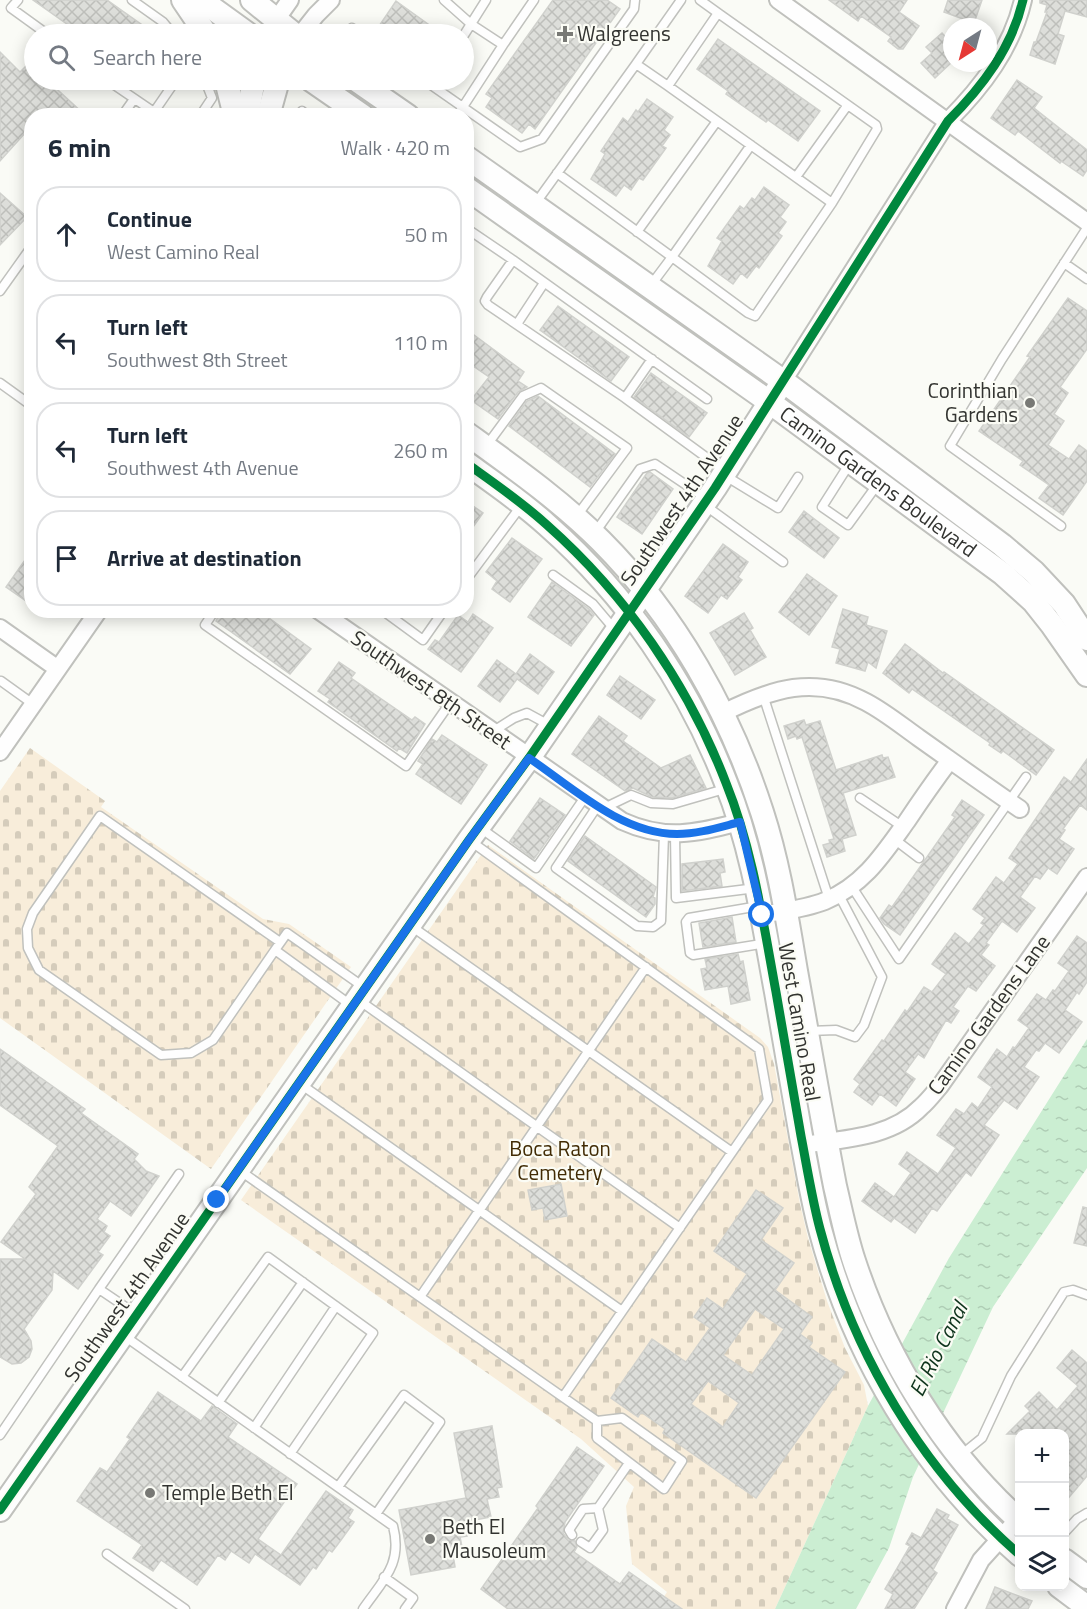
<!DOCTYPE html>
<html lang="en">
<head>
<meta charset="utf-8">
<style>
  :root { --surface:#fff; --page:#f6f6f7; --text:#1f2937; --muted:#747a83; --line:#e0e1e3 }
  body { margin:0; font-family:"Titillium Web",sans-serif; background:var(--page); color:var(--text) }
  .controls { position:absolute; right:18px; bottom:18px; display:grid; overflow:hidden; border-radius:12px; box-shadow:0 3px 15px #0003 }
  .controls button { width:54px; height:54px; display:grid; place-items:center; padding:0; border:0; border-bottom:2px solid var(--line); background:var(--surface); color:var(--text); font:30px sans-serif }
  .compass { position:absolute; left:943px; top:18px; width:54px; height:54px; border-radius:50%; background:var(--surface); box-shadow:0 3px 15px #0003; rotate:216deg }
  .stop { position:absolute; width:18px; height:18px; margin:-14px; border:4px solid #1a73e8; border-radius:50%; background:#fff }
  .stop.end { background:#1a73e8; border-color:#fff; box-shadow:0 2px 6px #0008 }
  .list { margin:0; padding:0; list-style:none }
  h2 { display:flex; justify-content:space-between; align-items:center; height:78px; margin:0; padding:0 24px; font-size:26px }
  h2 small { font-size:20px; font-weight:400; color:var(--muted) }
  .list li { display:grid; grid-template-columns:39px 1fr auto; gap:18px; align-items:center; box-sizing:border-box; height:96px; margin:0 12px 12px; padding:0 12px; border:2px solid var(--line); border-radius:24px }
  .list b { display:block; font-size:22px; white-space:nowrap }
  .list p { margin:0; font-size:20px; white-space:nowrap; color:var(--muted) }
  .list em { font-size:20px; font-style:normal; color:var(--muted) }
  .icon { flex:none; width:33px; height:33px; fill:none; stroke:currentColor; stroke-width:2; stroke-linecap:round; stroke-linejoin:round }
  .map { position:relative; flex:none; width:1087px; height:1609px; overflow:hidden }
  .search { position:absolute; background:var(--surface); box-shadow:0 3px 15px #0003; left:24px; top:24px; width:450px; height:66px; display:flex; align-items:center; gap:15px; box-sizing:border-box; padding:0 21px; border-radius:33px; color:var(--muted); font-size:22px }
  .panel { position:absolute; background:var(--surface); box-shadow:0 3px 15px #0003; left:24px; top:108px; width:450px; height:510px; border-radius:24px }
  .map>svg:first-child { display:block }
</style>
</head>
<body>
<div class="map">
<svg width="1087" height="1609" viewBox="0 0 1087 1609">
  <defs>
    <pattern id="cemetery-stones" width="16" height="16" patternUnits="userSpaceOnUse" patternTransform="scale(1.5)"><rect width="16" height="16" fill="#f8edda"/><path d="M2 7V4a2 2 0 0 1 4 0v3zM10 15v-3a2 2 0 0 1 4 0v3z" fill="#d5ccbb"/></pattern>
    <pattern id="water-ripples" width="26" height="14" patternUnits="userSpaceOnUse" patternTransform="scale(1.5)"><rect width="26" height="14" fill="#cbeed2"/><path d="M2 4q2-2 4 0t4 0M15 11q2-2 4 0t4 0" fill="none" stroke="#afcdb5"/></pattern>
    <pattern id="building-cross-hatch" width="8" height="8" patternUnits="userSpaceOnUse" patternTransform="scale(1.5)"><rect width="8" height="8" fill="#dddeda"/><path d="M0 0l8 8M0 8l8-8" fill="none" stroke="#bebfbb"/></pattern>
  </defs>
  <rect width="100%" height="100%" fill="#fafbf6"/>
  <path fill="url(#cemetery-stones)" d="M30 748 105 801 101 807 263 919 289 924 351 967 211 1169 0 1018V791Z
    M488 845 760 1038 768 1047 774 1064 800 1204 808 1238 827 1301 845 1348 864 1385 868 1406 775 1609H656L667 1592 632 1564 626 1506 634 1487 581 1439 241 1200Z"/>
  <path fill="url(#water-ripples)" d="M1087 1039V1168L993 1307 913 1477 889 1548 856 1609H775L868 1406 949 1258Z"/>
  <path fill="url(#building-cross-hatch)" stroke="#d0d1cd" stroke-width="1.5" fill-rule="evenodd" d="M33 0H107L155 34H81Z
    M553 0H607L620 9 535 129 529 124 522 133 486 107 492 98 486 94Z
    M829 0H907L899 12 919 26 903 49H898L888 41 891 37 861 16 858 21Z
    M948 0H982L974 23 944 12Z
    M1040 0H1087V17L1065 11 1058 34 1064 36 1055 64 1030 55 1034 42H1036L1047 12H1045L1047 5 1040 3Z
    M396 1 432 27 427 34H384L377 29Z
    M942 33 952 44V62L935 78 921 63 932 53 926 47Z
    M718 39 820 111 798 141 768 120 766 122 726 94 728 91 697 69Z
    M0 52 20 72 29 63 34 68V80H47L86 116H32V137L26 132 0 161Z
    M1017 80 1042 97 1034 108 1087 150V170L1083 176 1061 161 1060 163 1018 131 1015 135 991 118Z
    M647 99 673 117 664 130 670 135 662 146 666 148 643 180 639 178 631 190 624 185 616 196 591 179 605 154 601 151 623 118 628 122 636 110 638 112Z
    M764 187 789 205 780 217 786 222 778 233 782 236 759 268 756 266 747 278 741 273 733 284 708 266 722 241 717 238 740 206 744 209 752 198 755 200Z
    M0 193 27 217 0 245Z
    M1068 298 1087 311V349L1060 387 1068 393 1054 414 1064 421 1048 445 1069 459 1079 445 1087 451V481L1063 515 1039 498 1049 485 1020 465 1023 461 979 431 1030 357 1027 356Z
    M558 306 629 357 611 381 540 330Z
    M466 329 524 372 518 381 527 387 518 392 498 419 471 400 489 377 466 361Z
    M651 373 707 413 689 437 634 397Z
    M538 396 615 454 590 487 509 426 527 401Z
    M650 472 673 489 642 534 617 517 647 473Z
    M466 501 483 513 466 537Z
    M804 511 839 538 824 558 789 532Z
    M512 538 542 559 510 602 492 589 497 581 486 572Z
    M723 544 748 562 738 577 742 580 727 599 721 595 708 613 685 596Z
    M25 560 32 564V605L6 587Z
    M807 574 837 596 809 635 779 612Z
    M552 582 589 609 594 615 571 646 528 617Z
    M843 609 868 617 866 625 887 631 876 668 868 662 865 671 836 663 840 649 832 647Z
    M221 610H258L311 649 290 674 216 621Z
    M744 613 753 628 750 630 766 657 735 675 710 633Z
    M473 614 493 628 461 672 428 649 435 640 439 642 458 615 468 622Z
    M905 644 943 673 944 672 1054 750 1036 775 1003 751 1001 753 989 745 990 743 912 689 909 693 883 673Z
    M530 654 554 672 538 694 517 679 500 702 478 686 497 660 516 674Z
    M339 662 355 673 351 678 412 720 415 717 425 724 407 753 399 748 397 751 328 702 330 699 318 691Z
    M620 676 655 700 641 719 607 695Z
    M599 716 627 736 623 741 661 768 690 755 706 788 672 798 652 797 633 788 625 791 572 754Z
    M804 720 806 725 820 721 836 770 882 755 883 758 888 757 895 777 843 793 856 835 842 839 845 851 827 857 823 845 830 843 829 840 834 839 802 737 797 739 796 736 788 739 784 726Z
    M442 735 487 765 461 804 416 774 423 764 418 761 432 739 437 742Z
    M1087 759V810L1080 805 1063 829 1065 830 1059 839 1074 849 1057 874 1048 868 1040 879 1035 876 1020 897 1035 908 1017 932 1002 921 986 943 989 945 981 955 995 966 976 991 968 986 953 1007 959 1011 951 1023 946 1020 924 1058 918 1054 905 1072 915 1079 896 1106 880 1094 872 1105 854 1092 860 1084 854 1079 882 1040 884 1041 905 1010 907 1012 924 987 932 992 946 974 932 964 955 933 969 944 984 925 981 923 985 918 973 909 996 877 1004 883 1018 864 1009 858 1064 777 1071 782Z
    M540 798 565 815 534 859 510 841Z
    M962 800 984 815 900 935 884 924 880 918 889 905 892 907 955 817 952 815Z
    M585 836 656 887 653 897 655 898V904L646 917 568 861Z
    M723 859 725 872 720 873 722 886 682 891V864Z
    M732 917 736 942 703 947 699 923Z
    M1077 936 1087 943V982L1079 994 1077 992 1065 1010 1082 1022 1059 1053 1045 1043 1039 1051 1036 1050 1024 1067 1039 1077 1017 1109 1004 1100 984 1125 999 1135 971 1176 966 1172 937 1211 932 1208 915 1233 894 1218 891 1222 862 1201 875 1183 894 1197 911 1173 899 1164 907 1152 938 1174 956 1148 937 1135 956 1109 964 1114 972 1103 978 1108 992 1087 978 1077 997 1049 1007 1057 1013 1047 1015 1048 1029 1028 1018 1020 1037 994 1046 1000 1053 990 1055 991 1069 971 1058 963Z
    M738 954 740 962 743 961 750 1000 731 1004 728 986 705 990 701 969 707 968 705 959Z
    M0 1049 85 1109 81 1113 138 1154 134 1159 146 1171 159 1176 131 1216 110 1201 97 1219 107 1226 104 1232 110 1236 98 1252 103 1255 78 1289 53 1271 52 1290 24 1329 31 1341 32 1349 29 1357 21 1363 12 1364 0 1357V1259H25L1 1242 36 1194 29 1187 58 1146 0 1105Z
    M561 1184 567 1216 545 1220 543 1208 532 1210 528 1190Z
    M756 1190 783 1208 761 1240 794 1263 775 1290 812 1317 800 1334 812 1343 809 1347 845 1372 756 1498 663 1433 665 1429 641 1412 638 1417 611 1398 652 1339 686 1362 710 1328 694 1317 707 1298 723 1309 747 1274 714 1251ZM755 1309 784 1329 752 1375 723 1355ZM708 1381 739 1403 723 1427 691 1404Z
    M1083 1207 1087 1208V1246L1074 1243Z
    M1072 1350 1087 1363V1476L1065 1502V1434H1007L1030 1411 1025 1406 1039 1392 1057 1410 1078 1386 1057 1368Z
    M158 1392 201 1421 212 1406 237 1424 228 1437 297 1484 258 1539 281 1555 326 1491 353 1510 348 1518 354 1522 341 1540 332 1552 329 1550 316 1569 313 1567 300 1585 255 1554 249 1563 231 1551 225 1560 218 1555 197 1585 161 1560 153 1571 133 1558 142 1545 77 1501 100 1468 107 1472 130 1439 127 1437Z
    M492 1426 502 1487 497 1488 499 1497 487 1499 491 1517 464 1522 467 1536 460 1537 463 1552 453 1554 455 1567 411 1575 399 1510 466 1498 454 1433Z
    M577 1447 604 1466 565 1522 563 1533 568 1540 575 1541 577 1547 574 1552 620 1584 629 1572 682 1609H508L481 1589 538 1508 536 1506Z
    M937 1509 949 1515 947 1519 958 1525 933 1570 937 1573 914 1609H885L893 1594 885 1589 910 1546 906 1544 912 1533 921 1538Z
    M995 1587 1032 1601 1028 1609H986Z"/>
  <g fill="none" stroke-linecap="round" stroke-linejoin="round">
    <g stroke="#c0c1bd" stroke-width="11">
      <path id="lane" d="M18 0 11 8 47 34
        M132 0 163 22 173 34
        M444 0 471 24 503 45 457 116
        M681 0 636 64 668 86 718 13 700 0
        M718 13 876 125 877 129 832 203 755 316 748 313 672 257 751 145
        M352 28 361 34
        M464 35 486 0
        M503 45 534 0
        M107 80 154 112 176 80
        M424 80 520 147 542 139 634 9 635 0
        M668 86 832 203
        M302 111 307 116
        M122 116 134 99
        M200 116 212 98 205 80
        M557 173 672 257 651 285
        M796 177 847 106
        M535 204 636 64
        M466 228 513 260
        M637 232 717 121
        M1064 263 1087 279
        M0 291 32 246
        M517 324 544 283
        M0 383 32 406
        M625 398 652 359
        M707 399 513 260 487 297 485 301 488 305 625 398 725 471
        M487 445 523 396 541 388 627 448 576 517
        M850 463 822 507 848 525 877 485
        M724 475 778 508 798 477
        M706 506 783 562
        M1061 526 950 446 1002 359 1087 228
        M594 534 640 469 655 464 707 499
        M553 575 593 604 615 630
        M466 580 521 506
        M215 610 205 625 406 766 450 703
        M382 610 423 640 444 610
        M1 681 33 704
        M763 695 829 899
        M492 732 514 718 527 713 549 725
        M860 798 903 827
        M598 805 556 868 637 926 653 927 661 921 664 834
        M604 808 631 795 651 803 673 804 728 788
        M479 827 536 868 585 797
        M675 834 676 898 756 888
        M894 839 919 858
        M469 840 759 1049 768 1100 563 1397
        M852 887 899 959 1026 777
        M759 906 689 918 686 922 690 953 693 955 767 943
        M411 926 732 1152
        M275 950 213 1040 191 1053 161 1055 39 970 28 948 27 929 33 913 100 816 280 942
        M360 1001 680 1228
        M352 1006 275 950 287 933 365 988
        M809 1031 836 1030 855 1037 864 1025 882 977 839 895
        M299 1083 622 1311
        M239 1170 597 1421
        M420 1297 646 967
        M136 1314 99 1289 179 1174
        M123 1335 393 1526C403 1564 383 1580 363 1609
        M182 1377 268 1257 373 1333 290 1454
        M218 1403 303 1282
        M622 1418 682 1461 664 1489 597 1438V1421Z
        M254 1428 336 1306
        M0 1435 99 1289
        M961 1455 982 1438 1011 1376 1064 1292 1073 1290 1087 1295
        M338 1487 404 1395 440 1422 376 1514
        M1064 1533 1077 1519 1087 1513
        M572 1535 569 1530 583 1509 598 1508 629 1463
        M581 1542 590 1548 603 1530 598 1508
        M107 1554 185 1609
        M384 1577 413 1598 405 1609"/>
    </g>
    <g stroke="#c0c1bd" stroke-width="20">
      <path id="street" d="M778 0 1087 222
        M276 20 290 0
        M301 34 316 15 331 0
        M783 381 948 121C982 87 1012 48 1023 0
        M318 610 622 821C666 841 696 833 740 822
        M0 628 58 669
        M723 713C771 689 815 674 866 702 885 712 902 726 919 738 953 762 986 786 1020 809
        M0 752 99 610
        M762 915C783 911 805 909 825 901 864 885 884 853 907 821 921 800 935 780 950 760
        M803 1145C843 1139 891 1138 921 1107 928 1101 934 1093 940 1086L1087 877
        M955 1609 981 1560 1018 1519"/>
    </g>
    <g stroke="#c0c1bd" stroke-width="26">
      <g id="secondary">
        <path d="M183 0 206 34"/>
        <path d="M201 0 248 34"/>
        <path d="M252 0 294 34"/>
        <path d="M226 80 235 116"/>
        <path d="M311 80 363 116"/>
        <path d="M356 80 408 116"/>
        <path d="M247 116 254 80"/>
        <path d="M268 116 278 80"/>
        <path d="M466 157 783 381 1002 545 1034 572 1064 604 1087 639"/>
        <path id="s1" d="M466 188 768 401 1003 574 1033 601 1052 625 1087 675"/>
        <path d="M466 433C513 467 560 500 601 541 675 615 730 712 762 812 779 864 787 918 796 971 809 1043 821 1114 835 1186 841 1211 846 1237 854 1261 886 1358 943 1452 1020 1521"/>
        <path d="M466 463C494 483 522 502 547 525 626 595 688 684 726 783 753 850 763 922 776 992 784 1040 793 1088 801 1136 807 1167 812 1199 820 1229 853 1354 922 1470 1020 1555"/>
        <path d="M0 1510 469 840 529 758 715 488 783 381"/>
        <path d="M1064 1560 1087 1577"/>
        <path d="M1059 1586 1087 1607"/>
      </g>
    </g>
    <use href="#lane" stroke="#fefefe" stroke-width="8"/>
    <use href="#street" stroke="#fefefe" stroke-width="16"/>
    <use href="#secondary" stroke="#fefefe" stroke-width="22"/>
    <g stroke="#fbfcf5" stroke-width="13">
      <path id="cycleway" d="M466 463C494 483 522 502 547 525 626 595 688 684 726 783 753 850 763 922 776 992 784 1040 793 1088 801 1136 807 1167 812 1199 820 1229 853 1354 922 1470 1020 1555
        M0 1510 469 840 529 758 715 488 948 121C982 87 1012 48 1023 0"/>
    </g>
    <use href="#cycleway" stroke="#00873e" stroke-width="9"/>
  </g>
  <g fill="none" stroke-linecap="round" stroke-linejoin="round">
    <path stroke="#1a73e8" stroke-width="8" d="M217 1200 469 840 529 758C573 788 622 834 677 834 699 834 720 827 740 822L762 915"/>
  </g>
  <g fill="#787975" stroke="#fbfcf5" stroke-width="2">
    <path d="M562 25h6v6h6v6h-6v6h-6v-6h-6v-6h6z"/>
    <circle cx="1030" cy="403" r="6"/>
    <circle cx="150" cy="1493" r="6"/>
    <circle cx="430" cy="1539" r="6"/>
  </g>
  <g text-anchor="middle" stroke-width="4.5" stroke-linejoin="round" paint-order="stroke">
    <g font-size="21" fill="#323330" stroke="#fbfcf5" text-anchor="start">
      <text x="577" y="41">Walgreens</text>
      <text x="1018" y="398" text-anchor="end">Corinthian<tspan x="1018" dy="24">Gardens</tspan></text>
      <text x="162" y="1500">Temple Beth El</text>
      <text x="442" y="1534">Beth El<tspan x="442" dy="24">Mausoleum</tspan></text>
    </g>
    <g font-size="21" fill="#323330" stroke="#fbfcf5">
      <text dy="7" stroke="none"><textPath href="#s1" startOffset="506">Camino Gardens Boulevard</textPath></text>
      <text transform="translate(682 500) rotate(-56)" y="7">Southwest 4th Avenue</text>
      <text transform="translate(431 690) rotate(35)" y="7">Southwest 8th Street</text>
      <text transform="translate(989 1015) rotate(-54)" y="7">Camino Gardens Lane</text>
      <text transform="translate(799 1022) rotate(80)" y="7">West Camino Real</text>
      <text transform="translate(127 1297) rotate(-55)" y="7">Southwest 4th Avenue</text>
    </g>
    <g font-size="21" fill="#412b04" stroke="#fbfcf5">
      <text x="560" y="1156">Boca Raton<tspan x="560" dy="24">Cemetery</tspan></text>
    </g>
    <g font-size="22" font-style="italic" fill="#0e341c" stroke="#fbfcf5">
      <text transform="translate(938 1349) rotate(-63)" y="8">El Rio Canal</text>
    </g>
  </g>
</svg>
<div class="controls">
<button>+</button>
<button>−</button>
<button><svg class="icon" aria-label="layers" viewBox="0 0 24 24"><path d="M12 4l9 5-9 5-9-5zM3 14l9 5 9-5"/></svg></button>
</div>
<svg class="compass" viewBox="-18 -18 36 36"><path d="M0-13l5 13h-10z" fill="#e53935"/><path d="M0 13l5-13h-10z" fill="#747a83"/></svg>
<div class="stop" style="left:762px;top:915px"></div>
<div class="stop end" style="left:217px;top:1200px"></div>
<div class="search"><svg class="icon" aria-label="search" viewBox="0 0 24 24"><circle cx="10" cy="10" r="6"/><path d="M15 15l6 6"/></svg>Search here</div>
<section class="panel">
<h2>6 min<small>Walk · 420 m</small></h2>
<ul class="list">
<li><svg class="icon" aria-label="ahead" viewBox="0 0 24 24"><path d="M12 20V5M6 11l6-6 6 6"/></svg><div><b>Continue</b><p>West Camino Real</p></div><em>50 m</em></li>
<li><svg class="icon" aria-label="left" viewBox="0 0 24 24"><path d="M17 20v-9H6M10 6l-5 5 5 5"/></svg><div><b>Turn left</b><p>Southwest 8th Street</p></div><em>110 m</em></li>
<li><svg class="icon" aria-label="left" viewBox="0 0 24 24"><path d="M17 20v-9H6M10 6l-5 5 5 5"/></svg><div><b>Turn left</b><p>Southwest 4th Avenue</p></div><em>260 m</em></li>
<li><svg class="icon" aria-label="arrive" viewBox="0 0 24 24"><path d="M6 21V4h12l-3 4 3 4H6"/></svg><div><b>Arrive at destination</b></div></li>
</ul>
</section>
</div>
</body>
</html>
